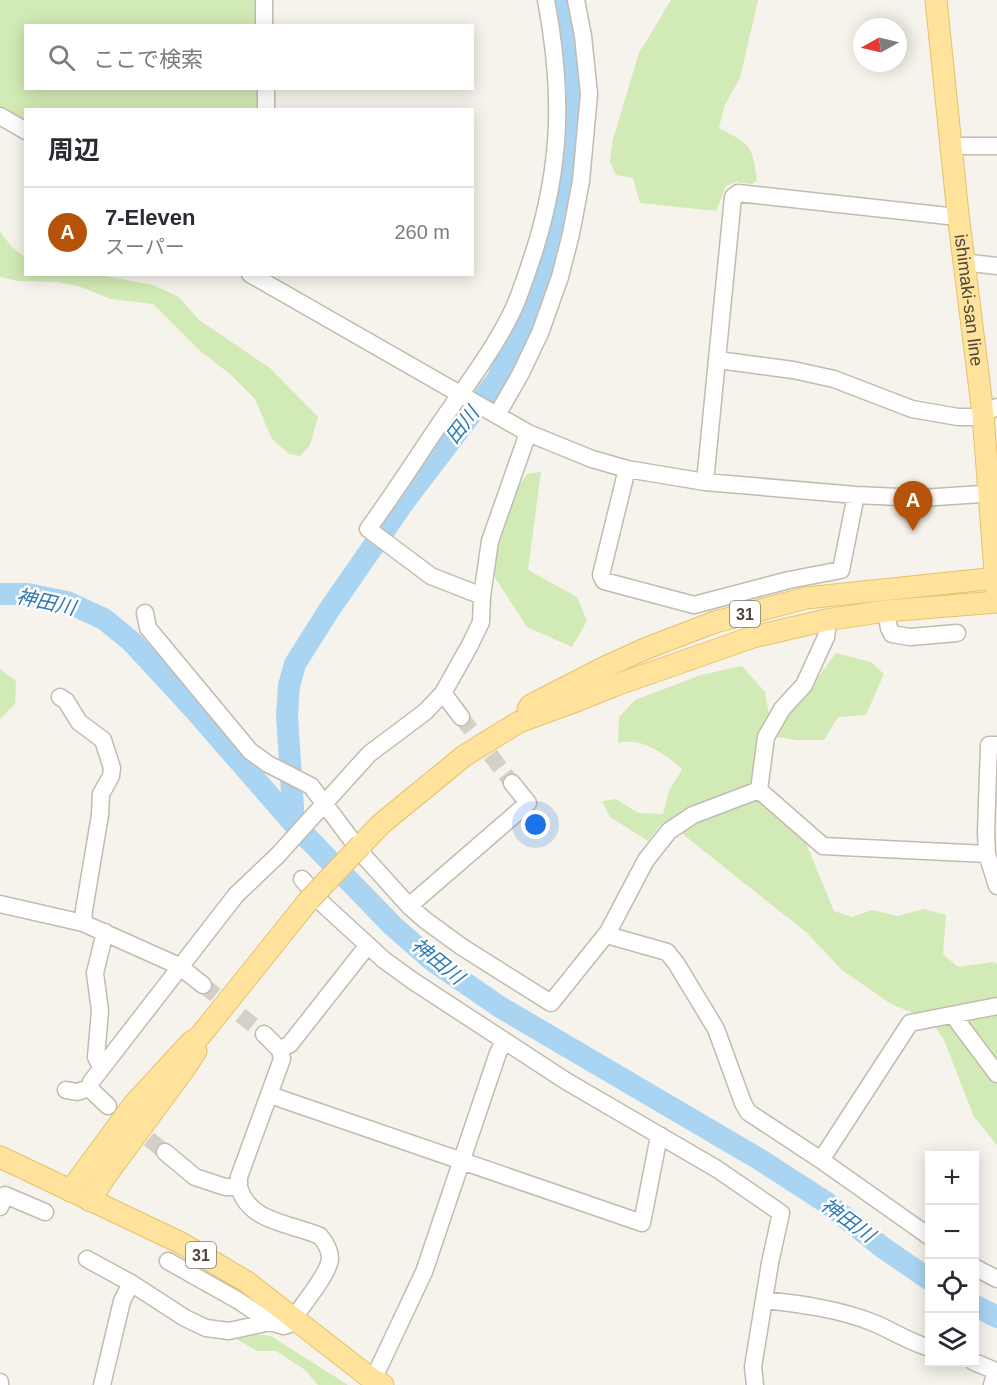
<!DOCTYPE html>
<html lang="ja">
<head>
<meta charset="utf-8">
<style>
  :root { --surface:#fff; --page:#f7f7f7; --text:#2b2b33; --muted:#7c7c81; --line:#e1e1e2; --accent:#b45309 }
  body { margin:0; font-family:Arial,"Noto Sans JP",sans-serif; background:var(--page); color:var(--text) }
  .controls { position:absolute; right:18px; bottom:18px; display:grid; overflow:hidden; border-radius:0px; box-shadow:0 3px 15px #0003 }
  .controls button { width:54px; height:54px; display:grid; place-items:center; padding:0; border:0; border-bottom:2px solid var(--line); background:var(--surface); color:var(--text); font:30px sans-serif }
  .compass { position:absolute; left:853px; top:18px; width:54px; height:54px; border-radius:50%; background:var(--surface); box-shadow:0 3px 15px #0003; rotate:262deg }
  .you { position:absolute; left:536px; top:825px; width:21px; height:21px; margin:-15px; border:4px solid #fff; border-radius:50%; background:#1a73e8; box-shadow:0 0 0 9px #1a73e833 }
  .badge { display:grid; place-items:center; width:39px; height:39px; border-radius:50%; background:var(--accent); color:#fff; font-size:20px; font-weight:700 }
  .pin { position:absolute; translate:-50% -50px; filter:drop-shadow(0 2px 3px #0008) }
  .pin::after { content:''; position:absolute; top:32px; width:21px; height:18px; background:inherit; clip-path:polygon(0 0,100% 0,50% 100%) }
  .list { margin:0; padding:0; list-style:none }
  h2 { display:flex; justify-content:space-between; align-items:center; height:78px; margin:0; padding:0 24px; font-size:26px }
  h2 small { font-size:20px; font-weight:400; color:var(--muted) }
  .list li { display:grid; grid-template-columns:39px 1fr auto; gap:18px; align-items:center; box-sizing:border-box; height:90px; padding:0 24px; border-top:2px solid var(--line) }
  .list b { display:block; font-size:22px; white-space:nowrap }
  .list p { margin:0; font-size:20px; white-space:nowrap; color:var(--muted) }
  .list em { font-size:20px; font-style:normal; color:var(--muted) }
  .icon { flex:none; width:33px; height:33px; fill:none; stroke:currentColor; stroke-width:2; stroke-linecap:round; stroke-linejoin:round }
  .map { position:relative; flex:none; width:997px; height:1385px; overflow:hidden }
  .search { position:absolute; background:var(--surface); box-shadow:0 3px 15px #0003; left:24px; top:24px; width:450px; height:66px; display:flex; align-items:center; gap:15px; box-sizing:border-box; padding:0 21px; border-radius:0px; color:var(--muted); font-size:22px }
  .panel { position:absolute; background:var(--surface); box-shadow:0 3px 15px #0003; left:24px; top:108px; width:450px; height:168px; border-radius:0px }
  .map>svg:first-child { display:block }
</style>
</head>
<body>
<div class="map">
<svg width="997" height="1385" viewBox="0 0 997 1385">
  <rect width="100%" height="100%" fill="#f6f3ec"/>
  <path fill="#d2eab5" d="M0 0H257L258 25 26 26V88L259 89 260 109 26 110 25 123 0 109Z
    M671 0H758L740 78 724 107 719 128C751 145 752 144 757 181L752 184 736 182 726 186 716 211 640 203 633 178 616 175 610 162 613 139 639 53Z
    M0 232 12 247 25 257 26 274 99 275 153 285 179 297 199 320 270 368 318 417 310 445 300 456 289 454 272 439 255 399 231 375 199 350 153 304 111 299 78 286 57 282 18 281 0 277Z
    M541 472 528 570 577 597 587 621 572 647 527 627 492 573 511 498 527 474Z
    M836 653 871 662 884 674 866 715 838 717 824 740H797L764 735 756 782 800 829 834 911 852 917 872 910 897 916 924 909 946 915 943 954 958 967 993 962 997 964V1145L974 1117 944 1040 935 1027 934 1012 913 1013 891 1004 842 970 807 933 680 832 660 825 648 841 610 817 602 801 616 799 638 813 663 814 669 791 682 769C663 753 643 737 618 743L619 717 635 700 701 675 742 666 765 692 769 715 780 721 812 686Z
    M0 669 16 681 15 704 0 719Z
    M245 1333 271 1336 348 1385H318L305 1370 276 1351H258L236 1339Z"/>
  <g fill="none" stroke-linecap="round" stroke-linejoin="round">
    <path stroke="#a9d4f2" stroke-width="22" d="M0 594H27L67 602 104 619 132 642 193 708 294 824 393 926 433 961 500 1007 759 1159 827 1203 882 1247 930 1280
      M294 824 287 715 289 686 295 664 329 610 406 499 497 380 541 294 555 249 568 180 576 105 573 47 565 0
      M974 1305 997 1317"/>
    <path stroke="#d4d0c8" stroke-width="16" stroke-dasharray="16 8" stroke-linecap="butt" d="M461 717 512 783
      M203 985 264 1034
      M130 1124 165 1152"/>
    <g stroke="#c2bbae" stroke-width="19">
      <path id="minor" d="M264 0V26
        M266 88V110
        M0 116 26 131
        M951 146H997
        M963 262 997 266
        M250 274 528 433 592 459 627 469 705 482 856 495 921 498 997 493
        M718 360 793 370 834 379 912 409 958 417H975L997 407
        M497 415 521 373 540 333 560 277 571 234 581 181 589 94 583 36 576 0
        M627 469 601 575 604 581 694 605 789 580 841 570 856 495
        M705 482 733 197 738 193 948 216 958 214
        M368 529C395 492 419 454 445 416 469 382 494 349 512 312 521 293 527 272 534 252 562 164 563 91 546 0
        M372 532 431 576 482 596
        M886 611 889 628 892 634 910 637 957 633
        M145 613 148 628 250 751 268 764 311 786 363 855 409 906 425 920 462 947 551 1003 608 932 646 860 669 831 693 815 759 790
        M826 620 827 629 826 637 804 685 782 709 766 737 759 790 823 846 987 854
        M443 693 461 717
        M60 697 66 701 79 722 103 740 112 768 111 776 101 794 100 815 84 910 83 923 179 966 203 985
        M997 745H989L986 832 987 854 997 886
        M302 879 323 904 384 960 413 981 566 1081 717 1169 781 1213 770 1263 753 1367 755 1385
        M0 904 83 923
        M409 906 528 803 512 783
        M608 932 614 937 667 952 676 963 716 1029 743 1103 748 1112 821 1160 930 1237
        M958 1016V1022L997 1074
        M264 1034 280 1050
        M101 1067 96 1057 100 1011 95 973 105 932
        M66 1090 77 1092 89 1088
        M270 1095 642 1223 658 1141 661 1136
        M108 1106 89 1088 91 1082 236 895 278 855 369 754 425 712 443 693 470 645 481 622 482 596 490 541 528 433
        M165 1152 195 1177 225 1187H239C249 1223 291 1223 320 1236 325 1242 330 1249 330 1258 330 1274 299 1308 290 1324L284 1326 270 1322 239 1301 168 1261
        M821 1160 910 1023 997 1006
        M239 1187V1177L282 1059 280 1050 290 1044 368 945
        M0 1207 5 1195 45 1212
        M87 1259 131 1283 185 1318 206 1328 229 1331 270 1322
        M974 1267 997 1279
        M764 1300C801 1304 839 1309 874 1323 893 1331 909 1342 930 1348
        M974 1362 996 1371 992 1385
        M373 1380 424 1272 498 1053 504 1042
        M0 1382V1385
        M102 1385 122 1301 131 1283"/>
    </g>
    <g stroke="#e6c16a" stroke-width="23">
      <g id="major">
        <path id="s1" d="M936 0 958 214 983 414 997 598"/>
        <path d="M528 709 531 705 605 667 647 648 715 622 806 598 997 578"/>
        <path d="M361 845 381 824 464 756 519 722 571 703 613 686 753 637 826 620 886 611 997 602"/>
        <path d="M0 1157 181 1243 247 1282 373 1380 383 1385"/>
        <path d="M70 1191 134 1104 191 1042 200 1036 309 900"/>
        <path d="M90 1201 105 1177 185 1068 196 1051"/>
      </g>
    </g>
    <use href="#minor" stroke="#fff" stroke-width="16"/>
    <use href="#major" stroke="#ffe39c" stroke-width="21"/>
    <g stroke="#e6c16a" stroke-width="23" stroke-linecap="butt">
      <path id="major-bridge" d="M309 900 361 845"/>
    </g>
    <use href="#major-bridge" stroke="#ffe39c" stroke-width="21"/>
  </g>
  <g text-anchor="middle" stroke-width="5" stroke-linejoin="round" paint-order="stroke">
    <g fill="#fff" stroke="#817c74" stroke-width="1.5">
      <rect x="730" y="601" width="30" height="26" rx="4.5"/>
      <rect x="186" y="1242" width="30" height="26" rx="4.5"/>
    </g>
    <g font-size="16" font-weight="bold" fill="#4b4439">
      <text x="745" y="620">31</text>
      <text x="201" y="1261">31</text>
    </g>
    <g font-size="18" fill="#4b4439" stroke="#fff">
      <text dy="6" stroke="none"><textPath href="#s1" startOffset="302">ishimaki-san line</textPath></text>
    </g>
    <g font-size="20" font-style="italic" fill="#2e7ab2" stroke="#fff">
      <text transform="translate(462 425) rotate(-52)" y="7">田川</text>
      <text transform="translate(46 602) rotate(12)" y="7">神田川</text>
      <text transform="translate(438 961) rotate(39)" y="7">神田川</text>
      <text transform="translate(848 1220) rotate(36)" y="7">神田川</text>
    </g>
  </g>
</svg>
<div class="controls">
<button>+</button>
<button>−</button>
<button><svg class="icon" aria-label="locate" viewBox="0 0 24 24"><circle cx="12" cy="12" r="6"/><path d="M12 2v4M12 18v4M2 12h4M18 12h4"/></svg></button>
<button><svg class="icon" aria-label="layers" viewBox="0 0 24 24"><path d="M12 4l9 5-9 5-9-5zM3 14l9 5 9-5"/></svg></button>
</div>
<svg class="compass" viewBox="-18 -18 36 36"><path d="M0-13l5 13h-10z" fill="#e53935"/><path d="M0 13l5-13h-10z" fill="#7c7c81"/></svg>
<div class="you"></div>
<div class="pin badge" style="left:913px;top:531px">A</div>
<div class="search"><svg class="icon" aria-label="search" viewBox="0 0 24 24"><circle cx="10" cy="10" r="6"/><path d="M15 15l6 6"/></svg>ここで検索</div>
<section class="panel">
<h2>周辺<small></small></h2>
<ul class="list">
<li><span class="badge">A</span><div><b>7-Eleven</b><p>スーパー</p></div><em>260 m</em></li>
</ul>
</section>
</div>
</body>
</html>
